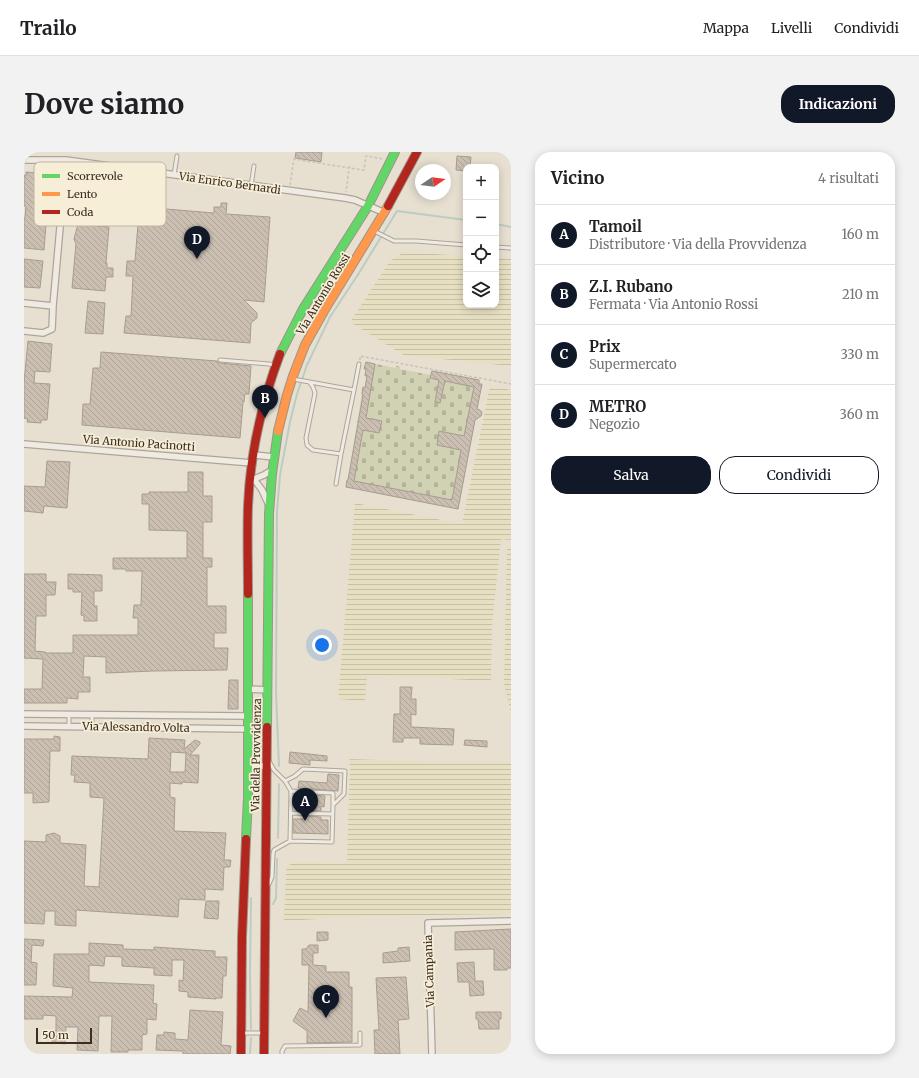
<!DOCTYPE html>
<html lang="it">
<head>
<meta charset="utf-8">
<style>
  :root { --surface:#fff; --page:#f2f2f2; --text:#202124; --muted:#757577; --line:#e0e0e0; --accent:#111827 }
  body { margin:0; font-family:Merriweather,serif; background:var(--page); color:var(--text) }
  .controls { position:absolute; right:12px; top:12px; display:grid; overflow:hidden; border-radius:8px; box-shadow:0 2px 10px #0003 }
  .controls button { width:36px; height:36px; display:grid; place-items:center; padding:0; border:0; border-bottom:1px solid var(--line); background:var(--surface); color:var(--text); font:20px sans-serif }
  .compass { position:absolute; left:391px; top:12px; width:36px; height:36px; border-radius:50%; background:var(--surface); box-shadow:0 2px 10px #0003; rotate:77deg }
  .scale { position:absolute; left:12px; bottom:10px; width:56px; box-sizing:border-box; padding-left:4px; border:2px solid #3d2e20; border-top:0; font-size:11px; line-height:14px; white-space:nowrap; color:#3d2e20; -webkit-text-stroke:3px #f7eed8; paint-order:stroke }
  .you { position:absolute; left:298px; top:493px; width:14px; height:14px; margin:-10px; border:3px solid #fff; border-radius:50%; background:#1a73e8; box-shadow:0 0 0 6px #1a73e833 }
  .badge { display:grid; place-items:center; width:26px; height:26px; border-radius:50%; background:var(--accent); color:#fff; font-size:13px; font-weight:700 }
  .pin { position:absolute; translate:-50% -33px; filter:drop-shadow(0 1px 2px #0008) }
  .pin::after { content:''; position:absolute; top:21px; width:14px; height:12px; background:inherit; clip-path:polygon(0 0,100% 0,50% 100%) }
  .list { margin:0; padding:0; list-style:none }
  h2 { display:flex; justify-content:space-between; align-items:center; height:52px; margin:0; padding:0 16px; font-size:17px }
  h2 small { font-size:13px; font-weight:400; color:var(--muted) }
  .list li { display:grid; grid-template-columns:26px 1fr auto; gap:12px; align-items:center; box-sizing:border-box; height:60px; padding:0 16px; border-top:1px solid var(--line) }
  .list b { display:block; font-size:15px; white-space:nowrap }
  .list p { margin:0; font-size:13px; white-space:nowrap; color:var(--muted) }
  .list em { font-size:13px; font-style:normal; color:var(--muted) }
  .actions { display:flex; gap:8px; padding:12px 16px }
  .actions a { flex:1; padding:9px 0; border:1px solid var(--accent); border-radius:16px; text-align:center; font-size:14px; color:var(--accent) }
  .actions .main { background:var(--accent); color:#fff }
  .icon { flex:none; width:22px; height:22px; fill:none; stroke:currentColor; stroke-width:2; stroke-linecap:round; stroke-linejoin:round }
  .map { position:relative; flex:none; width:487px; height:902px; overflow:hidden; border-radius:16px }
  header { display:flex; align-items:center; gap:24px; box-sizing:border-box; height:56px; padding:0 20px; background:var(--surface); border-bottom:1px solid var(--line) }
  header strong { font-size:19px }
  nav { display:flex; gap:22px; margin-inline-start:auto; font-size:14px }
  .intro { display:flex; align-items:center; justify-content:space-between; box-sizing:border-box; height:96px; padding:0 24px }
  h1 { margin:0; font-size:28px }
  .button { padding:10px 18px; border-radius:16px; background:var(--accent); color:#fff; font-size:14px; font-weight:700 }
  main { display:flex; gap:24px; padding:0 24px }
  aside { flex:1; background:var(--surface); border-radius:16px; box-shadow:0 2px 10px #0003 }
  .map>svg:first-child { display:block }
</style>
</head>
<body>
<header>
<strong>Trailo</strong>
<nav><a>Mappa</a><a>Livelli</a><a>Condividi</a></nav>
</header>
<div class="intro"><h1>Dove siamo</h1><a class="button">Indicazioni</a></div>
<main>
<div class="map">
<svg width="487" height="902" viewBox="0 0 487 902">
  <defs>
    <pattern id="farmland-rules" width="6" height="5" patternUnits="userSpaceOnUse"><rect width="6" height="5" fill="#e6dfc2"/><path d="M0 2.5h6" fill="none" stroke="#c6c0a6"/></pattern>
    <pattern id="cemetery-stones" width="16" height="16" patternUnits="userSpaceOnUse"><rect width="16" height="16" fill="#d1d1b3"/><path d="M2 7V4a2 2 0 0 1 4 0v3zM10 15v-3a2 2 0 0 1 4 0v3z" fill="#b4b49a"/></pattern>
    <pattern id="building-back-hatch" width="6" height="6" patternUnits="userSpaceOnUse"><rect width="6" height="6" fill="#cbbfb2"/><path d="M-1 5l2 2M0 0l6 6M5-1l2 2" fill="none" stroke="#afa499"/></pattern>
  </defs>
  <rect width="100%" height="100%" fill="#e7e0d1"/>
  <path fill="url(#farmland-rules)" d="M380 100 442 104V153H472V106L487 107V214L379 203 326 170 366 109Z
    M466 234 487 238V388L477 387 468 473 467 529 343 523 341 549 314 547 331 351 438 372Z
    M483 395H487V561L480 532Z
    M326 607 413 610H487V762L345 764 260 769 262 718 264 714 270 710 323 711Z"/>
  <path fill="url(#cemetery-stones)" d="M342 210 372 216V214H376V217L407 223 408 219 455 228V232H458L453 257 456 258 458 260 457 264 455 265H452L434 357 322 335 323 328H324L339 235H341L343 224H341L342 217H340Z"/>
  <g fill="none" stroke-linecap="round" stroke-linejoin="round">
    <path stroke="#bcccc2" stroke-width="2" d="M472 72 487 75
      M255 614 252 540 253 360 256 323 266 270 273 242 283 213 306 165 335 121 373 59 442 68
      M254 686 255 632
      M227 746 226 823 227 877
      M249 752 252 746 253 707
      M226 902 227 886"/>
  </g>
  <path fill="url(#building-back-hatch)" stroke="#a89c90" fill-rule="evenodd" d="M272 0H298L297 10 271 6Z
    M433 4 447 5 446 15H442V19L432 18Z
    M2 20 26 22 20 98 0 96V66H1L2 54H0V23L2 24Z
    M197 51H203L202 62 246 65 240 150 220 148 233 161V166L227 171 226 191 100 181 102 164H107L109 124H102L103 109H111L115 60H118V55L190 61V55H197Z
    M54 72 85 75 82 111H83V116H89V125H82L81 139 48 136 52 92 50 87Z
    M0 107 19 109 16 136 0 135Z
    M64 149 81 151 79 182 61 181Z
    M4 189 28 192 26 220 11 219 10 231 26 232 23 268H17V271L3 270 4 267 0 266V230Z
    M77 200 193 209 196 211 227 214 225 242H221L220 250H219L216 286 58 273 59 252H66L69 216H76Z
    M342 210 351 212 342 266 358 269 355 281 339 278 330 329 428 348 437 298 413 293 415 279 440 284 450 235 421 229 416 251 411 250 415 228 406 226 408 219 455 228V232H458L453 257 456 258 458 260 457 264 451 268 434 357 322 335 323 328H324L339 243 338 242 339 235 341 236 343 224H341L342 217H340Z
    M23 309 46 310 43 356 20 354 19 361 0 359V334L21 335Z
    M164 320H179V344H188V370H179V406H188V415H183V454H202V481H190V496H204L203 518 129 519 82 521V505L60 504 59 525H66V540H54V547L43 546V551H0V537H18L19 507 0 506V422H22V430H32L31 443H22V464H12L11 499 21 500V501H49V483H114V466H109L110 453H117L118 419H102V417H89V406H163V379L125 378V352H118V342H125V340H164Z
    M44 422 78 423V439H70V454H73V469H60V464L57 463 58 440H49V437H44Z
    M205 528H214V557H204Z
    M376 535H388L387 547H392V563L387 562V575L430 577 429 593 396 592V586H379V590H369L370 562H376Z
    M30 584 36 585V599H26L25 650 9 651V641H0V587H30Z
    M125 586 161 588 160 597 171 588 176 590V592L166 603H175L174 631 158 630V632L146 631V645L151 646 150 679 202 681 200 708H207L206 715H200L199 738 181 737V748L155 747 154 765 52 758V774L31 773V759H21L20 772 0 771V689L22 690V683L30 681 36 684V691L62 693 60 734 75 735 80 646 66 645V631L50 630 51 623H47L48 604 124 607ZM147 600 162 601 161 620H146Z
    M441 588 463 589V595L440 593Z
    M266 600 303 604V609L286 608V613L265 611Z
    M304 622 315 623 314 639 274 636 275 629 303 631Z
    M274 642 301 644 300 655 297 654V659L282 658V654H273Z
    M282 664 297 665V668H304V682L269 681V667H282Z
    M182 749H195L194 767 180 766Z
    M487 777V816H483V818H470V797L431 798V780Z
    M293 780H304V788L293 789Z
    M0 787 20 788 19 794 8 793 7 810 13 811 12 833H0Z
    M65 791 99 793V797L130 798V795L191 799V805H203L202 824H199L198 846H192V847L164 845V840L155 839V828L159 829 160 808H148V824L130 823V816L98 814V805L81 804 80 814 65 813V830L130 833 129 851 133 852 132 868 123 867V882L118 883V898H104V900H87L88 864H75L74 899 53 898 54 875H42L41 892 28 890 29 879H32V864L19 863V867H0V844L48 845 49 836 29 834 30 802H65Z
    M285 793H294V801H289V813L302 814V820H325V835H328V890L283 891V879L269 869 276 856 284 860 285 813H278V797H282Z
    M385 795 386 809 359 811V801L374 799V796Z
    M450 810 451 829H459L460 843 446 844 445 830H434L433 811Z
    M382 825 385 867 374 868 376 902H351L350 878H355L352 826Z
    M166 858 199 860 197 893 207 894 206 902H159V899L132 898 133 883H140V880L151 881V887L164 888Z
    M452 860H477V867H475V877H455L454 867H452Z"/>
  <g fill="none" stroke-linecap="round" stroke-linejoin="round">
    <g stroke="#ada599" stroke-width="5">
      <path id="lane" d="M150 23 153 4
        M227 34 230 14
        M350 79 370 89H392L442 93
        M472 95 487 96
        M196 208 245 212 251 214
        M269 227 330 238 317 302 289 298 283 293 282 286 291 241 289 235 286 231
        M330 238 335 212
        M312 332 317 302
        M45 574V563
        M68 574V563
        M261 629 271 624 279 617 321 619 320 642 309 653 308 690 266 689
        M267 639 309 641V653
        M267 661 308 662
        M245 732 248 725 249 702 250 698 266 689 267 639 261 629 250 618 245 609
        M218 881H238
        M258 902V899L261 894 336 893V881"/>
    </g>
    <g stroke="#ada599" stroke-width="8">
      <path id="street" d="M0 8H42L321 46 331 48 361 61
        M0 151 29 154 42 8
        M0 179 19 181 28 177 29 154
        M0 292 228 311
        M230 303 250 305
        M226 326 230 327 238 338 245 353
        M230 327 240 323 248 318
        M223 537 244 538
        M0 562 223 564
        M0 574 224 577
        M223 614H243
        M408 902 404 771 487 769"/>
    </g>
    <g stroke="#9c958a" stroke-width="10">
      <path id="fast" d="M256 202 279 157 344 54 371 0
        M243 575 245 362 248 322 254 279
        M222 687 224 645V442"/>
    </g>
    <g stroke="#9c958a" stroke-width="10">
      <path id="slow" d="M254 279 263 243 269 224 281 193 300 159 364 54"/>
    </g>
    <g stroke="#9c958a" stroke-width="10">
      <path id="jam" d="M364 54 393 0
        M224 442C224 413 223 383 224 354 226 303 238 250 256 202
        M217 902 218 785 222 687
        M240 902 243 575"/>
    </g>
    <path stroke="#c8c2b9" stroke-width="1.5" stroke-dasharray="3 2" stroke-linecap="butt" d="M326 14 325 16 340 18 342 4 359 7
      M266 33 270 7 325 16 322 40
      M336 208V204L487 232"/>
    <use href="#lane" stroke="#efebe3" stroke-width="3"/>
    <use href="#street" stroke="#efebe3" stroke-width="5.5"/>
    <use href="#fast" stroke="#63d668" stroke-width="8"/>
    <use href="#slow" stroke="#ff974d" stroke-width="8"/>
    <use href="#jam" stroke="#b3261e" stroke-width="8"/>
  </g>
  <g text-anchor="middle" stroke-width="3.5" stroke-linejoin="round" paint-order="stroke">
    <g font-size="11" fill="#3d2e20" stroke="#f7eed8">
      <text transform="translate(206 31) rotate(8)" y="4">Via Enrico Bernardi</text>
      <text transform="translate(299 142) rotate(-59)" y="4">Via Antonio Rossi</text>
      <text transform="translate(115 291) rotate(4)" y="4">Via Antonio Pacinotti</text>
      <text transform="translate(112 575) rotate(1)" y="4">Via Alessandro Volta</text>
      <text transform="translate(232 603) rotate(-89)" y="4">Via della Provvidenza</text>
      <text transform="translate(405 819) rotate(-92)" y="4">Via Campania</text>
    </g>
  </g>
  <rect x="10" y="10" width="132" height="64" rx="6" fill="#f7eed8" stroke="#bfb4a1" stroke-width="1"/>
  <rect x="18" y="22" width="18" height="4" fill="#63d668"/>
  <rect x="18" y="40" width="18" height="4" fill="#ff974d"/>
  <rect x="18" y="58" width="18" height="4" fill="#b3261e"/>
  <g font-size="11" fill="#3d2e20">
    <text x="43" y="28">Scorrevole</text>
    <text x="43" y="46">Lento</text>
    <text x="43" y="64">Coda</text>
  </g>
</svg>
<div class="controls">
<button>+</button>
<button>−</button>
<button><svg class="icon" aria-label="locate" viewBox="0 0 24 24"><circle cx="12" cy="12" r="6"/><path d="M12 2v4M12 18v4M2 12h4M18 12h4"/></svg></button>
<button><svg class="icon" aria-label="layers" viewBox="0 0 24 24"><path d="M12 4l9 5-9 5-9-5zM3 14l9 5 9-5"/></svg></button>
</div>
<svg class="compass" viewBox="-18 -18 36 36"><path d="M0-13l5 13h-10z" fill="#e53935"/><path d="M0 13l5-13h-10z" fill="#757577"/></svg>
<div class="scale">50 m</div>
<div class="you"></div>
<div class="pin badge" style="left:281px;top:669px">A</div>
<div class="pin badge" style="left:241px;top:266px">B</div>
<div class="pin badge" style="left:302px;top:866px">C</div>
<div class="pin badge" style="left:173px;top:107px">D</div>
</div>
<aside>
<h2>Vicino<small>4 risultati</small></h2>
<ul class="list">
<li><span class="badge">A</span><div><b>Tamoil</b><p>Distributore · Via della Provvidenza</p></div><em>160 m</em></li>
<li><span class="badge">B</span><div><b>Z.I. Rubano</b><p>Fermata · Via Antonio Rossi</p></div><em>210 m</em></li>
<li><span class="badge">C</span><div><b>Prix</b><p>Supermercato</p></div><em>330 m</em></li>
<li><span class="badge">D</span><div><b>METRO</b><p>Negozio</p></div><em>360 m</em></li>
</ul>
<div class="actions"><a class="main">Salva</a><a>Condividi</a></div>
</aside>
</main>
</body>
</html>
